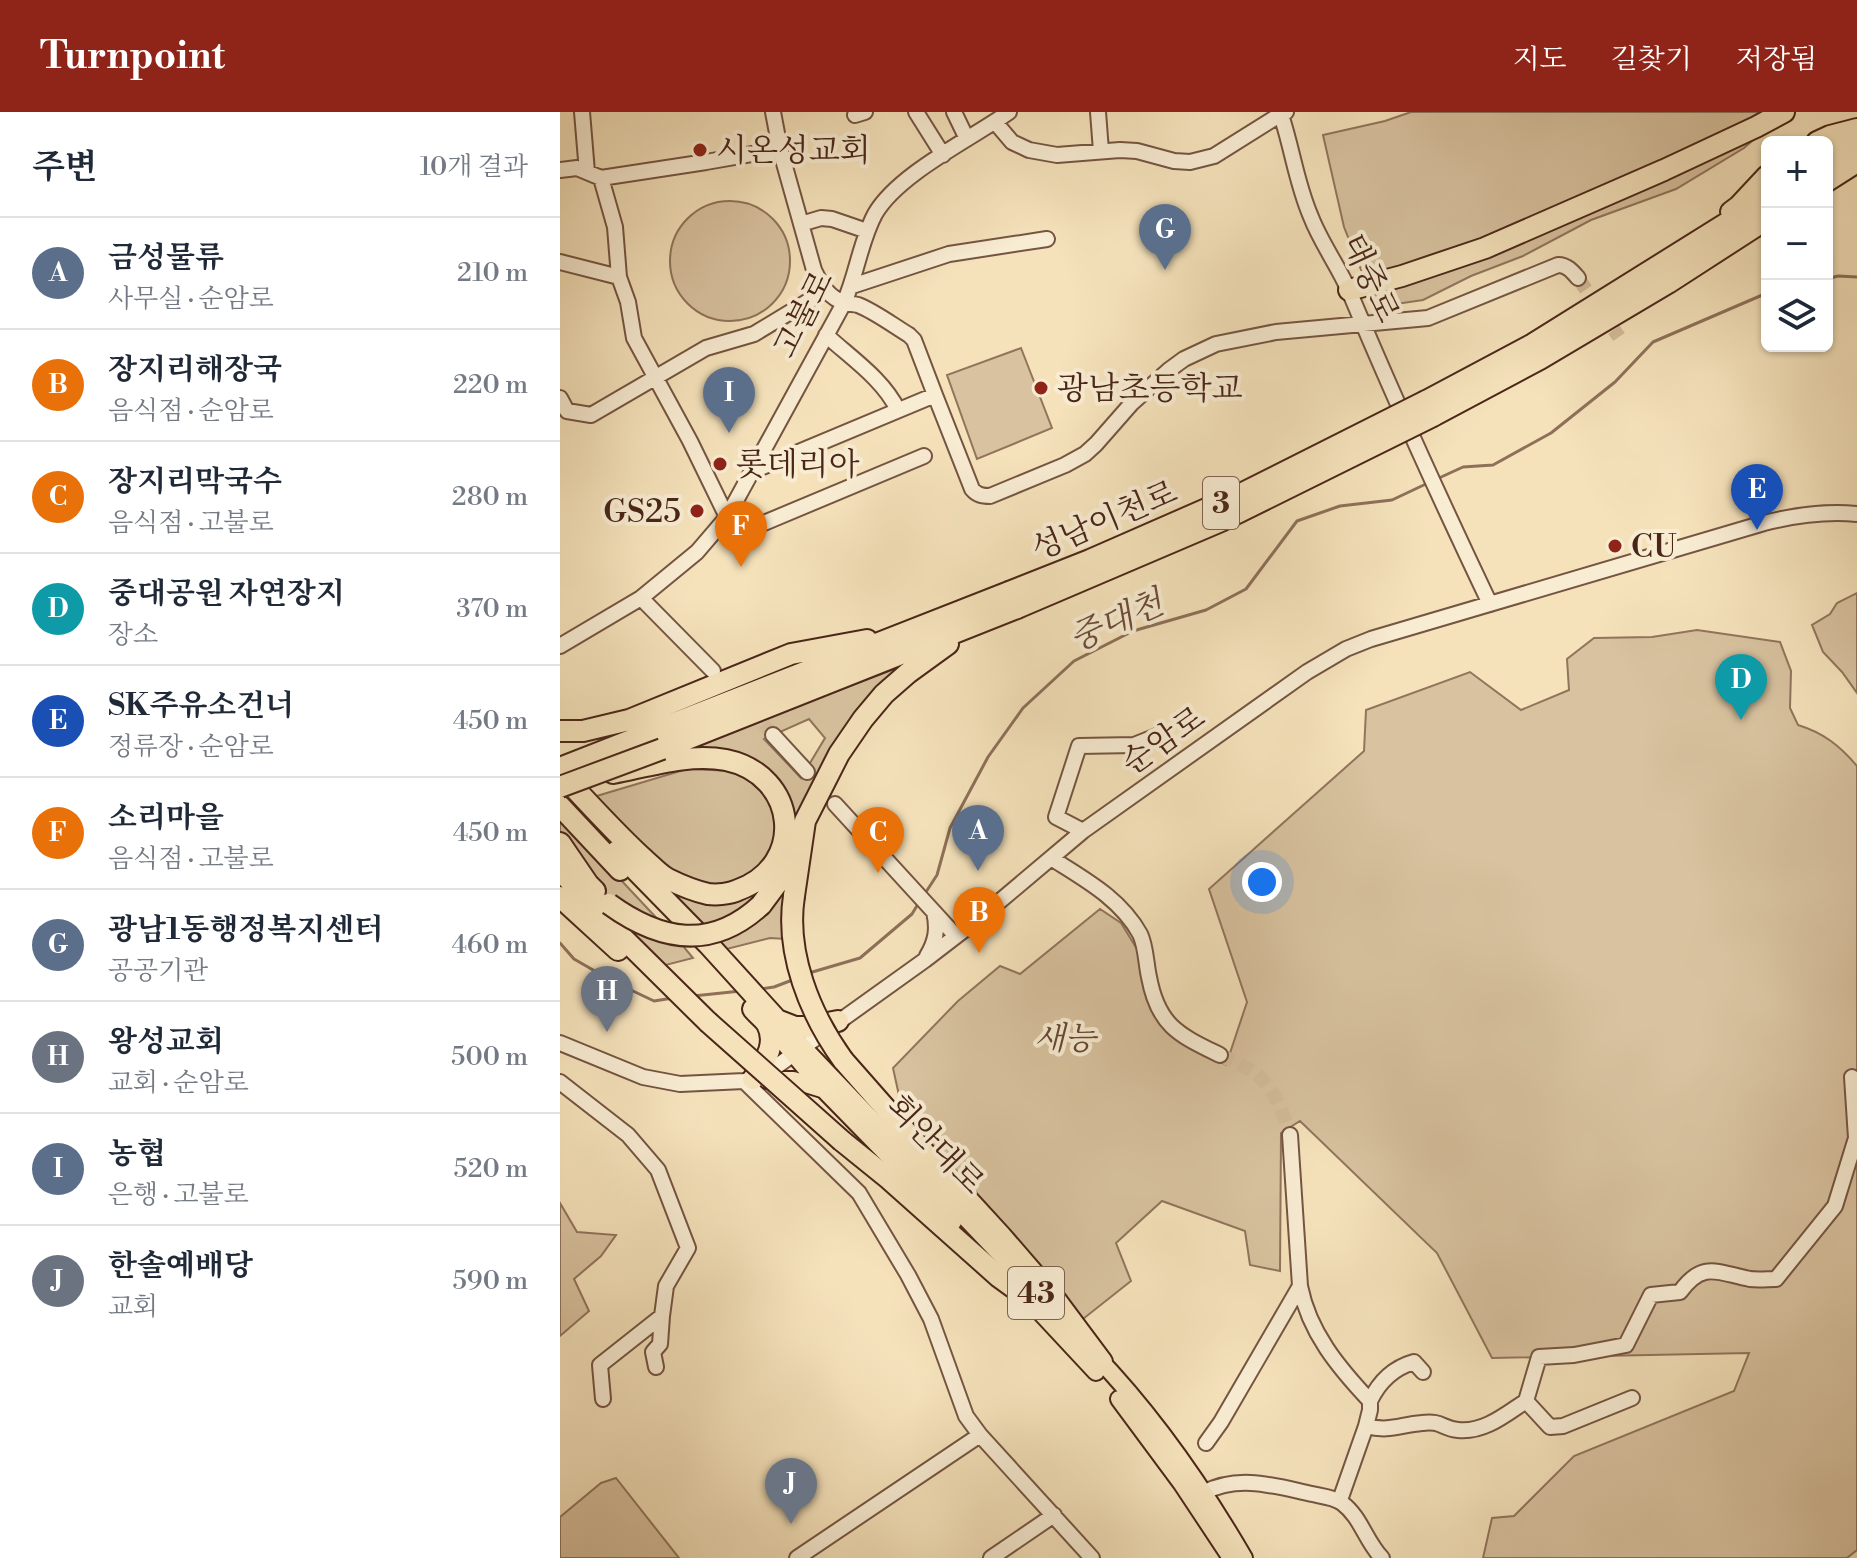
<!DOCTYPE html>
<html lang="ko">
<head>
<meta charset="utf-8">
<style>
  :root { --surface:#fff; --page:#f6f6f7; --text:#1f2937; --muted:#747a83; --line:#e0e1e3; --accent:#8f2418 }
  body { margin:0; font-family:"Libre Bodoni","Noto Serif KR",serif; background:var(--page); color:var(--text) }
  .controls { position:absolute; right:24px; top:24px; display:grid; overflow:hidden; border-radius:12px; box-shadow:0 2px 6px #0004 }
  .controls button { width:72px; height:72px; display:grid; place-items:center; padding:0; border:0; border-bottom:2px solid var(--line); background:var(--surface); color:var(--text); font:40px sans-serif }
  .you { position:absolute; left:702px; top:770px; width:28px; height:28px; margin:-20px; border:6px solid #fff; border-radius:50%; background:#1a73e8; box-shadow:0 0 0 12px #1a73e833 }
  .badge { display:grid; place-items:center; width:52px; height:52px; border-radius:50%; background:var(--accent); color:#fff; font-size:26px; font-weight:700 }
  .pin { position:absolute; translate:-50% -66px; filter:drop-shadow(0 2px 4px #0008) }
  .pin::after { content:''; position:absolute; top:42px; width:28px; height:24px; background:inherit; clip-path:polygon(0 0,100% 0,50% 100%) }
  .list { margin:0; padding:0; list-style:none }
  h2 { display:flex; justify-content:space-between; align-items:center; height:104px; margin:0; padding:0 32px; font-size:34px }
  h2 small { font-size:26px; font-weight:400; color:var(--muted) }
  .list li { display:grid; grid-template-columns:52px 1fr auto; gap:24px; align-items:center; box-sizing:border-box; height:112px; padding:0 32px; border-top:2px solid var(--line) }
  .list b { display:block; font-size:30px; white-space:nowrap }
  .list p { margin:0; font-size:26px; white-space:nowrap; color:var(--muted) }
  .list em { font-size:26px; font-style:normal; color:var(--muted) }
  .icon { flex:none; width:44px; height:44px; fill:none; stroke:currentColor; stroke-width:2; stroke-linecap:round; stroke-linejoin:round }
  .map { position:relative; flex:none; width:1297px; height:1446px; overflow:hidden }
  header { display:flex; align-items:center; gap:48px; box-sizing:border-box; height:112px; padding:0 40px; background:var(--accent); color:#fff }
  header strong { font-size:38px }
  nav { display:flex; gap:44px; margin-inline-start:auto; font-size:28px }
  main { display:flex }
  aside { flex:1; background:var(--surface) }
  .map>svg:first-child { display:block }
</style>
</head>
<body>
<header>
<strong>Turnpoint</strong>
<nav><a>지도</a><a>길찾기</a><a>저장됨</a></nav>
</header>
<main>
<aside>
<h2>주변<small>10개 결과</small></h2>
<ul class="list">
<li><span class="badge" style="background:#5c6f8a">A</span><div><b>금성물류</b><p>사무실 · 순암로</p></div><em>210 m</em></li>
<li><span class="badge" style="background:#e8710a">B</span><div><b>장지리해장국</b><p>음식점 · 순암로</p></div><em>220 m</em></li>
<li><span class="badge" style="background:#e8710a">C</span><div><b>장지리막국수</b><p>음식점 · 고불로</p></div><em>280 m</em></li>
<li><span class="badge" style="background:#0f9aa8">D</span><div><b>중대공원 자연장지</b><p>장소</p></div><em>370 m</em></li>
<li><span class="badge" style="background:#1a4fb4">E</span><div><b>SK주유소건너</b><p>정류장 · 순암로</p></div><em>450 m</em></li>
<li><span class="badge" style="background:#e8710a">F</span><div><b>소리마을</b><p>음식점 · 고불로</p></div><em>450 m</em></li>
<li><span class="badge" style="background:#5c6f8a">G</span><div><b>광남1동행정복지센터</b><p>공공기관</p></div><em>460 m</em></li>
<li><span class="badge" style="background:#6b7280">H</span><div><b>왕성교회</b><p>교회 · 순암로</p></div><em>500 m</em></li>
<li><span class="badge" style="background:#5c6f8a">I</span><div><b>농협</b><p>은행 · 고불로</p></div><em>520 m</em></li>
<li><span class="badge" style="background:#6b7280">J</span><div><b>한솔예배당</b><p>교회</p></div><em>590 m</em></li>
</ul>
</aside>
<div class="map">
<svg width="1297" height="1446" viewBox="0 0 1297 1446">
  <rect width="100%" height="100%" fill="#f5e2bb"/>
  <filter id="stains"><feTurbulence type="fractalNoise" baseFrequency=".0025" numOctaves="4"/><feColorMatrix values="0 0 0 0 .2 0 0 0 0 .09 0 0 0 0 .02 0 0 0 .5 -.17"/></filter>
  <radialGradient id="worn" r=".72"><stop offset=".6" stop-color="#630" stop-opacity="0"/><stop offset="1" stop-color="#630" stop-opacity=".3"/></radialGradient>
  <path fill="#d8c29f" stroke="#91745c" stroke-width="2" fill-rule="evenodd" d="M851 0H1225L1184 36 1116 77 1031 108 963 144 911 164 863 188 816 195 784 115 763 23 825 9Z
    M110 149a60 60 0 1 1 120 0a60 60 0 1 1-120 0Z
    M461 236 492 316 417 347 387 263Z
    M1297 481V581L1282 560 1263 540 1252 513 1270 502 1277 491Z
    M1137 518 1220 530 1231 559 1230 596 1238 613C1264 621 1280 634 1297 654V1438L1287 1446H923L932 1406 954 1404 1014 1344 1174 1279 1189 1241 932 1246 877 1141 740 1009 721 1021 720 1159 690 1153 685 1119 602 1089 556 1131 571 1169 523 1207 345 1011 333 956 398 889 440 854 460 862 540 797 561 811 577 837 600 902 626 929 666 953 687 890 649 777 804 639 806 598 910 560 961 598 1009 578 1007 547 1034 526 1092 525Z
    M340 555 341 560 191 795 141 816 91 758 181 783 226 733 205 663 118 639ZM249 607 265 626 241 666 204 627Z
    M127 657 175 659 197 671 210 687 219 718 207 756 155 777 113 763 30 686Z
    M0 703 104 814 45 783 35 772 0 726Z
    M230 762 226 827 210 826 167 837 156 825Z
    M43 792 119 829 133 846 98 855Z
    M0 1091 17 1120 56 1123 41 1144 14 1167 29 1199 0 1224Z
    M56 1366 119 1446H0V1405L41 1371Z"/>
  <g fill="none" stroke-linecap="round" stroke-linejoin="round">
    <path stroke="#8e7059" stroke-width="3" d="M1267 167 1278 164 1297 165
      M879 366 903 355 933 353 991 321 1055 270 1093 230 1207 181
      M364 783 377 763 390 716 428 645 463 596 514 549 573 519 646 498 686 477 737 409 780 394 832 388 868 371
      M0 831 14 847 54 870 94 889 113 886
      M249 861 300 846 352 802 358 792
      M200 877 214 875 235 867
      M133 884 181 879"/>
    <path stroke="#d3bc9a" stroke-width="14" stroke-dasharray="14 7" stroke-linecap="butt" d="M1018 166 1059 225
      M189 597 213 623
      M660 943C672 949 685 954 695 961 714 975 724 1003 730 1023"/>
    <g stroke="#755541" stroke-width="18">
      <path id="minor" d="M22 0 27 60
        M213 0 220 37 254 158C261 173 269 186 285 191 288 192 295 192 298 193 314 199 334 214 349 223L354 228 375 283
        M356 0 383 43
        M394 0 407 27
        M538 0 541 39
        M720 0C732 34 736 71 751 105 761 131 779 155 790 181 834 286 881 389 930 492
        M295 3 305 0
        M435 10 452 30 469 38 497 43 560 38 577 39 614 49 630 50 654 44 721 2 726 0
        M0 58 17 56 41 66 146 50 220 37
        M241 112 261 106 272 107 307 119
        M0 150 59 165 55 115 41 66
        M59 165 68 190 74 226 130 329 167 405
        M292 174 389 142 487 127
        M266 223C291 246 323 267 338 298
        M0 286 7 299 31 303 146 236 194 222 265 179
        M193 359 375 283 412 377C417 383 422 384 430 384L505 353 525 342 536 332 572 291 609 258 624 247 656 232 716 220 868 206 998 153C1007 153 1012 159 1018 166
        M160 414 172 422 180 421 364 344
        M0 534 81 486
        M153 559 81 486 137 440 167 405 284 191C297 162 300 130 315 102 338 62 411 27 449 0
        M213 623 247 660
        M275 692 396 824
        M523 719 496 705 519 634 574 633 604 621
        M491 746C524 767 560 786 580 822 586 834 586 852 589 865 598 914 619 923 660 943
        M367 844C376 829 378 817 374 800
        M0 931 83 965 120 972 184 969 193 967 217 954 365 848 421 805 523 719 747 560 786 537 811 527 1204 411C1236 403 1265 399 1297 402
        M184 969 299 1081 348 1163 371 1207 406 1304 420 1323 237 1446
        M0 970 68 1023 98 1058 128 1136 106 1174 102 1204 40 1253 43 1287
        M730 1023 740 1174C749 1220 778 1255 810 1289V1298L806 1314
        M96 1255 93 1240 100 1232 102 1204
        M810 1289C819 1270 833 1256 854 1250L863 1260
        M966 1289 979 1245 1014 1243 1066 1233 1091 1183 1120 1180C1143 1148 1158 1161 1190 1167 1198 1168 1208 1167 1216 1167L1275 1094 1296 1026 1292 965
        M420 1323 532 1446
        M646 1331 661 1310 740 1174
        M643 1381C679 1362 715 1374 752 1382 761 1384 774 1385 782 1391 801 1405 806 1430 822 1446
        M780 1388 806 1314C830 1320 839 1313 862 1311 881 1308 883 1317 898 1318 924 1321 946 1302 966 1289L990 1315 1003 1314 1072 1286
        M431 1446 494 1403"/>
    </g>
    <g stroke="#4a2618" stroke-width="20">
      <path id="major" d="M220 911 499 1204
        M220 926 264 978 393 1110
        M207 968H233L262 977
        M481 1201 536 1260
        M534 1242C592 1302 642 1374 684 1446
        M559 1287 622 1372 671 1446"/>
    </g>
    <g stroke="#4a2618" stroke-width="24">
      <path id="highway" d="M1257 30 1270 24 1297 17
        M1267 49 1297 30
        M1267 69 1297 50
        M1171 100 1179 94 1207 64
        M789 178 842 164 925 136 1104 58 1196 15 1224 0
        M866 289 973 232 1207 86
        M873 304 980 247 1108 171 1207 107
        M0 619H23L69 608 231 542 307 528
        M102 637 457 496
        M0 656 449 480
        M0 661C28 690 55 721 85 748 92 754 100 763 108 767 120 773 135 779 148 782 157 783 170 782 178 778 247 753 238 663 166 648 129 641 89 654 53 661
        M0 694 60 758
        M0 731 28 772 35 779
        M57 739 148 832 217 908 235 915H247L278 909
        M0 758 64 827 148 910
        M234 784 245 709 279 642 303 607 324 582 348 561 388 532
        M0 785 58 838
        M201 793 224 762 231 742
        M193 897C197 902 204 907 207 912 218 933 204 950 193 967
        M283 948 364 1040 441 1124 492 1183 542 1250
        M282 1029 329 1067 439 1165 461 1181"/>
    </g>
    <use href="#minor" stroke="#f8ecd3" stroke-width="14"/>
    <use href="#major" stroke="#f5e2bb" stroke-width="16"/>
    <use href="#highway" stroke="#f5e2bb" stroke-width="20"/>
    <g stroke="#4a2618" stroke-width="24" stroke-linecap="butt">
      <path id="highway-bridge" d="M449 480 530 448 683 381 866 289
        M457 496 661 409 873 304
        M0 675 102 637
        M234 784C225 841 250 902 283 948
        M49 792C100 829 151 839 201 793
        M148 910 282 1029"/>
    </g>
    <use href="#highway-bridge" stroke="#f5e2bb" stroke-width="20"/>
  </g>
  <g fill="#8f2418" stroke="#f8ecd3" stroke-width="3">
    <circle cx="140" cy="38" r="8"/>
    <circle cx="481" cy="276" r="8"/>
    <circle cx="160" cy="352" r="8"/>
    <circle cx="137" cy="399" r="8"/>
    <circle cx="1055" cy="434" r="8"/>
  </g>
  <g text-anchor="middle" stroke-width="8" stroke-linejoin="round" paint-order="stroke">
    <g fill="#f8ecd3" stroke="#7e6150" stroke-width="2">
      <rect x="643" y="365" width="36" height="52" rx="6"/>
      <rect x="448" y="1155" width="56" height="52" rx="6"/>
    </g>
    <g font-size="30" font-weight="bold" fill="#4a2618">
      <text x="661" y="401">3</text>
      <text x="476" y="1191">43</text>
    </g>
    <g font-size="32" fill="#4a2618" stroke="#f8ecd3" text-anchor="start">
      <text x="156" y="49">시온성교회</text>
      <text x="497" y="287">광남초등학교</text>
      <text x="176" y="363">롯데리아</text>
      <text x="121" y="410" text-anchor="end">GS25</text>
      <text x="1071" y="445">CU</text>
    </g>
    <g font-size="32" fill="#4a2618" stroke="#f8ecd3">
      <text transform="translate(811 166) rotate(65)" y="11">태중로</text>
      <text transform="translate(243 202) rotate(-63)" y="11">고불로</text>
      <text transform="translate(544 408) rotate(-23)" y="11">성남이천로</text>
      <text transform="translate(603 628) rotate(-35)" y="11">순암로</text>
      <text transform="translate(376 1032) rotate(46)" y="11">회안대로</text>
    </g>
    <g font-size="32" font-style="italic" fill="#664533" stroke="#f8ecd3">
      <text x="505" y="937">새능</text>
    </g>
    <g font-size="34" font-style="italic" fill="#6c4b38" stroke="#f8ecd3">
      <text transform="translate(556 508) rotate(-24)" y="12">중대천</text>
    </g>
  </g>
  <rect width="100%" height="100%" filter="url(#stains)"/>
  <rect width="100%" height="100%" fill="url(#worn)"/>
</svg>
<div class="controls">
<button>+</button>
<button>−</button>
<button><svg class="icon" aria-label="layers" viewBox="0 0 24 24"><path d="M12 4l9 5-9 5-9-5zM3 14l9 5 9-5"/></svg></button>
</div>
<div class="you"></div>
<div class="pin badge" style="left:418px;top:759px;background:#5c6f8a">A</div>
<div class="pin badge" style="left:419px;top:841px;background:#e8710a">B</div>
<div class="pin badge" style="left:318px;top:761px;background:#e8710a">C</div>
<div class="pin badge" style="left:1181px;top:608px;background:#0f9aa8">D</div>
<div class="pin badge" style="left:1197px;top:418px;background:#1a4fb4">E</div>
<div class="pin badge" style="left:181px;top:455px;background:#e8710a">F</div>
<div class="pin badge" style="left:605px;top:158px;background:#5c6f8a">G</div>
<div class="pin badge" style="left:47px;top:920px;background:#6b7280">H</div>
<div class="pin badge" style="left:169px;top:321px;background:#5c6f8a">I</div>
<div class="pin badge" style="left:231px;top:1412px;background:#6b7280">J</div>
</div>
</main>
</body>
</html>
